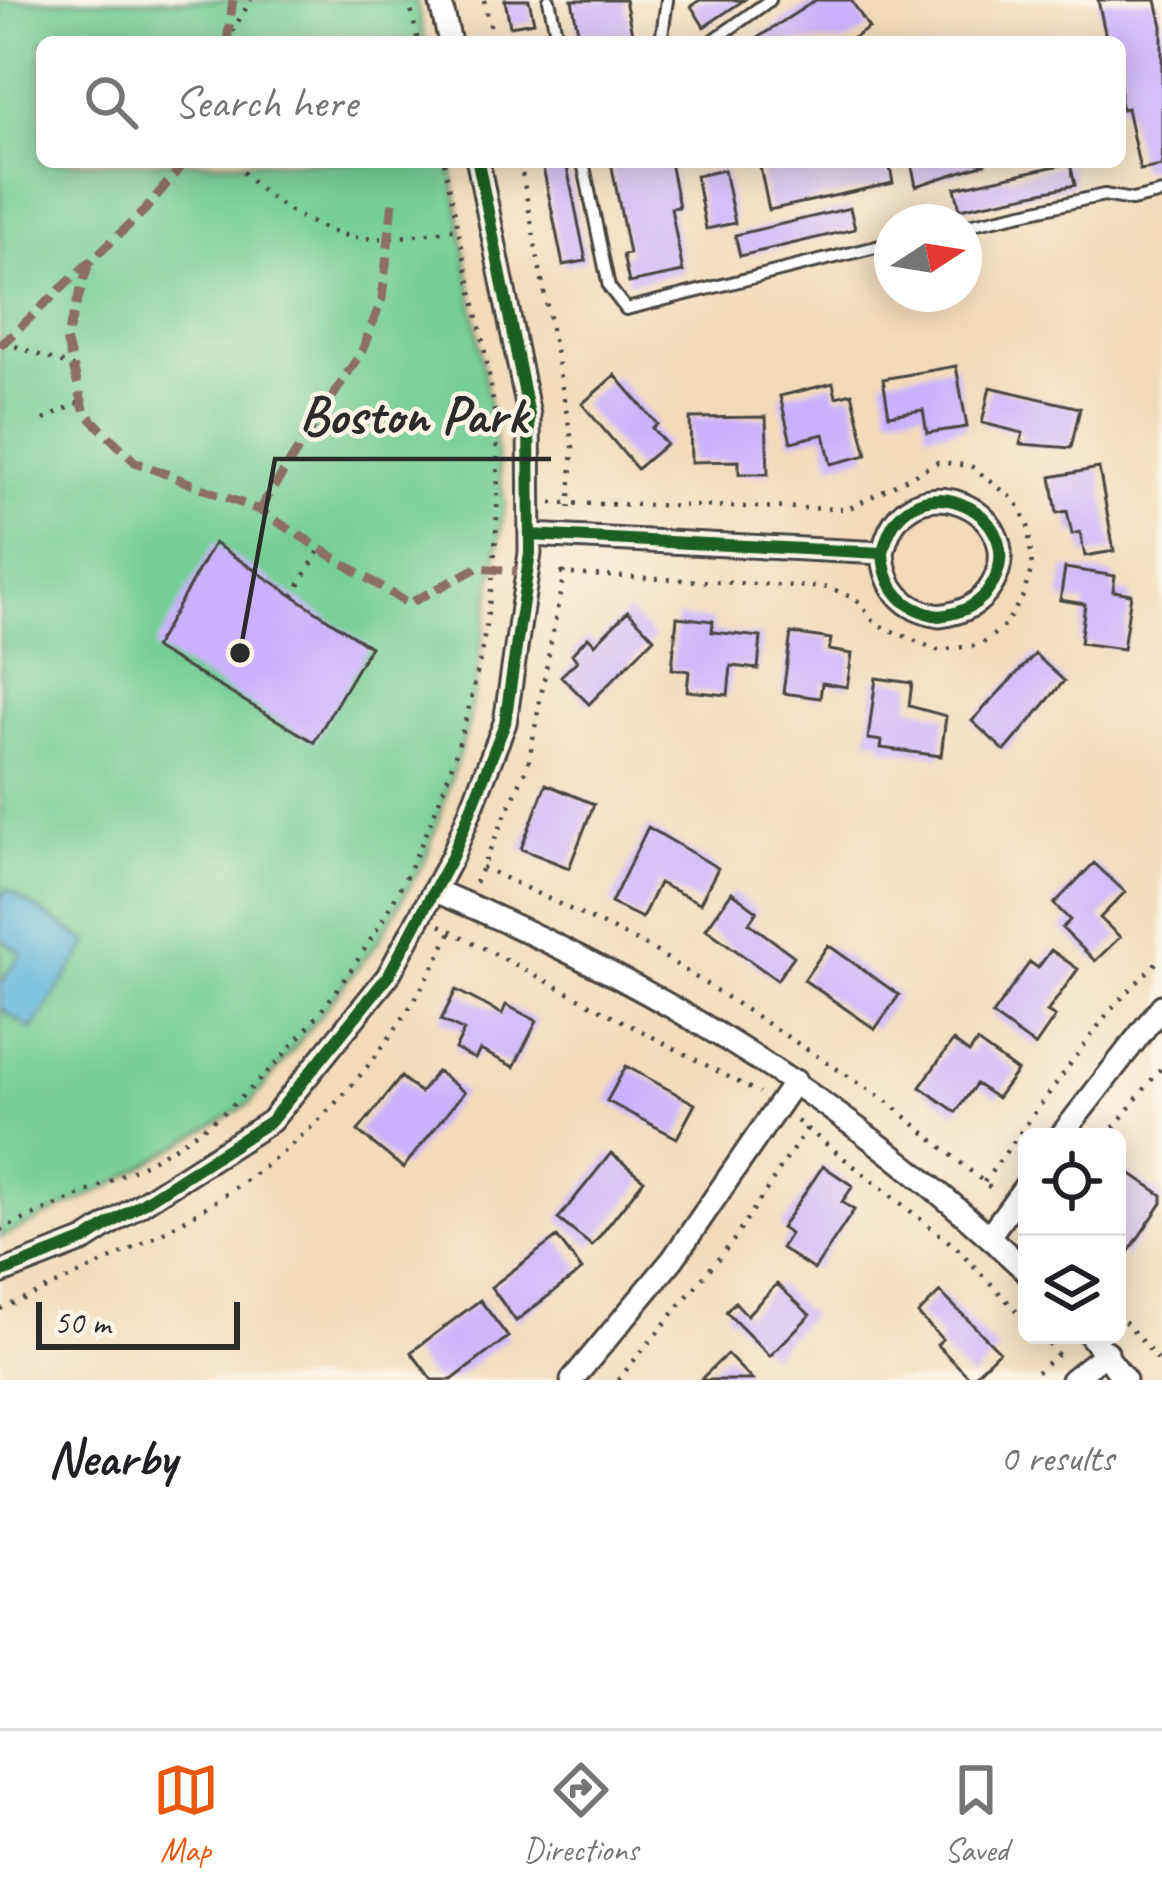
<!DOCTYPE html>
<html lang="en">
<head>
<meta charset="utf-8">
<style>
  :root { --surface:#fff; --page:#f2f2f2; --text:#202124; --muted:#757577; --line:#e0e0e0; --accent:#ea580c }
  body { margin:0; font-family:Caveat,sans-serif; background:var(--page); color:var(--text) }
  .controls { position:absolute; right:36px; bottom:36px; display:grid; overflow:hidden; border-radius:18px; box-shadow:0 6px 30px #0003 }
  .controls button { width:108px; height:108px; display:grid; place-items:center; padding:0; border:0; border-bottom:3px solid var(--line); background:var(--surface); color:var(--text); font:60px sans-serif }
  .compass { position:absolute; left:874px; top:204px; width:108px; height:108px; border-radius:50%; background:var(--surface); box-shadow:0 6px 30px #0003; rotate:78deg }
  .scale { position:absolute; left:36px; bottom:30px; width:204px; box-sizing:border-box; padding-left:12px; border:6px solid #2b2b2b; border-top:0; font-size:33px; line-height:42px; white-space:nowrap; color:#2b2b2b; -webkit-text-stroke:9px #fcf5e5; paint-order:stroke }
  .list { margin:0; padding:0; list-style:none }
  h2 { display:flex; justify-content:space-between; align-items:center; height:156px; margin:0; padding:0 48px; font-size:51px }
  h2 small { font-size:39px; font-weight:400; color:var(--muted) }
  .icon { flex:none; width:66px; height:66px; fill:none; stroke:currentColor; stroke-width:2; stroke-linecap:round; stroke-linejoin:round }
  .map { position:relative; flex:none; width:1162px; height:1380px; overflow:hidden }
  .search { position:absolute; background:var(--surface); box-shadow:0 6px 30px #0003; left:36px; right:36px; top:36px; height:132px; display:flex; align-items:center; gap:30px; box-sizing:border-box; padding:0 42px; border-radius:18px; color:var(--muted); font-size:45px }
  .sheet { height:348px; background:var(--surface) }
  nav { display:flex; justify-content:space-around; align-items:center; box-sizing:border-box; height:168px; border-top:3px solid var(--line); background:var(--surface); font-size:33px; color:var(--muted) }
  nav a { display:grid; justify-items:center; gap:6px }
  nav .on { color:var(--accent) }
  .map>svg:first-child { display:block }
</style>
</head>
<body>
<div class="map">
<svg width="1162" height="1380" viewBox="0 0 1162 1380">
  <rect width="100%" height="100%" fill="#fcf5e5"/>
  <filter id="ink" filterUnits="userSpaceOnUse"><feTurbulence type="fractalNoise" baseFrequency=".00833" numOctaves="2"/><feDisplacementMap in="SourceGraphic" scale="24" xChannelSelector="R" yChannelSelector="G"/><feConvolveMatrix kernelMatrix="1 2 1 2 8 2 1 2 1" color-interpolation-filters="sRGB"/></filter>
  <filter id="wash" filterUnits="userSpaceOnUse"><feTurbulence type="fractalNoise" baseFrequency=".004" numOctaves="4" result="noise"/><feDisplacementMap in="SourceGraphic" scale="48" xChannelSelector="R" yChannelSelector="G"/><feGaussianBlur stdDeviation="2.7" result="paint"/><feColorMatrix in="noise" values="0 0 0 0 0 0 0 0 0 0 0 0 0 0 0 0 0 1.4 0 .05"/><feComposite in="paint" operator="in"/></filter>
  <g filter="url(#wash)">
    <rect width="100%" height="100%" fill="#f3daba"/>
    <path fill="#75ce94" stroke="#507c60" stroke-width="3" d="M0 0H416L425 42H42V162H451L505 505 469 722 427 856 378 942 251 1103 111 1186 0 1238Z"/>
    <path fill="#5db5da" stroke="#447082" stroke-width="3" d="M7 889 89 943 32 1030 0 1008V985L21 953 0 939V900Z"/>
    <g id="blocks">
      <path fill="#cbb2fd" d="M505 0H529L534 22 510 26Z
        M572 0H625L633 38 580 42Z
        M700 0H744L704 27 691 6Z
        M816 0H851L869 28 847 42H751Z
        M1098 0H1156L1162 26V166L1140 170 1127 108 1122 109 1120 101V42H1107Z
        M542 162H566L586 261 563 265Z
        M611 162H670L679 207 671 208 683 272 629 283 623 255 629 254Z
        M759 162H889L893 183 769 210Z
        M911 162H985V164L916 186Z
        M1070 163 1075 185 960 209 955 188Z
        M724 170 735 223 706 229 696 176Z
        M850 208 855 229 740 256 735 235Z
        M956 366 967 427 927 433 923 410 889 415 883 379Z
        M615 375 657 424 652 428 666 444 637 469 582 404Z
        M833 383 836 397 852 393 867 455 831 464 824 434 791 442 780 396Z
        M990 387 1080 408 1071 448 1020 444 1023 433 982 423Z
        M766 417 768 474H739V461L691 462 690 418Z
        M1099 468 1114 551 1085 556 1080 532 1072 534 1067 511 1057 513 1051 477Z
        M214 543 370 647 314 742 154 648Z
        M1065 568 1115 576 1113 591 1131 594 1123 649 1080 643 1085 604 1060 600Z
        M628 611 654 638 589 704 561 676 577 661 572 654 588 637 595 644Z
        M677 617 713 621 712 632 761 637 758 669 731 666 728 695 687 691 689 671 672 669Z
        M791 633 831 639 829 650 852 654 847 687 822 683 820 698 783 693Z
        M1035 654 1064 681 1005 751 972 721Z
        M876 678 912 683 909 706 946 716 941 756 881 748 882 741 868 739Z
        M546 784 594 804 569 868 521 849Z
        M648 827 718 868 700 903 659 883 642 918 611 903Z
        M1094 863 1125 892 1100 918 1120 937 1095 961 1062 928 1070 920 1054 904Z
        M732 892 757 911 749 923 794 956 777 980 706 929Z
        M828 945 899 995 875 1029 804 980Z
        M1051 950 1078 969 1047 1012 1055 1017 1035 1046 992 1015 1030 962 1038 968Z
        M456 990 502 1014 506 1005 537 1021 514 1067 480 1050 475 1059 455 1049 464 1031 441 1020Z
        M953 1041 969 1053 977 1042 1017 1071 997 1098 976 1084 956 1112 920 1087Z
        M626 1066 695 1104 677 1138 607 1101Z
        M437 1071 464 1092 403 1168 358 1131 401 1077 420 1093Z
        M611 1153 644 1180 592 1246 558 1219Z
        M823 1166 853 1186 842 1202 854 1210 814 1270 781 1248 790 1234 781 1228Z
        M1127 1171 1162 1195V1203L1125 1257 1117 1252V1184Z
        M557 1237 582 1270 516 1321 491 1287Z
        M777 1284 810 1315 770 1356 726 1312 735 1302 747 1315Z
        M940 1292 999 1351 971 1379 937 1345 942 1339 918 1314Z
        M480 1300 508 1337 452 1380H432L411 1352Z
        M727 1354 752 1380H700Z"/>
    </g>
  </g>
  <g filter="url(#ink)">
    <use href="#blocks" fill-opacity="0" stroke="#494540" stroke-width="3"/>
    <g fill="none" stroke-linecap="round" stroke-linejoin="round">
      <g stroke="#494540" stroke-width="16">
        <path id="lane" d="M549 0 558 42
          M661 42 667 0
          M711 42 770 0
          M583 162 609 287 626 309 892 243
          M964 226 1104 195 1132 200 1162 193"/>
      </g>
      <g stroke="#494540" stroke-width="27">
        <path id="street" d="M440 0 450 42
          M530 535 883 553C885 589 904 610 939 616 962 613 981 605 993 583 1032 510 902 453 883 553
          M436 891C661 986 851 1104 1027 1272
          M1060 1137 1162 1006
          M989 1236 1027 1184
          M0 1273 85 1240 271 1121 388 976 452 857 505 723 530 553 529 415 478 162
          M1090 1335 1125 1380
          M572 1380 673 1259 795 1081
          M1072 1380 1107 1352"/>
      </g>
      <path stroke="#494540" stroke-width="4.5" stroke-dasharray="3 9" stroke-linecap="butt" d="M409 0 418 42
        M484 0 494 42
        M226 42 251 0
        M236 162C257 196 315 231 354 237 388 242 425 233 458 228L444 162
        M520 162 573 447 569 514
        M4 342 73 367
        M44 420 82 401
        M551 503 848 509 938 462 971 466 1016 501 1028 524 1032 568 1022 598 1005 625 981 645 937 650 876 624 857 600 831 588 552 573
        M293 596 320 549
        M482 867 649 947 888 1102 992 1189
        M475 883 528 765 566 562
        M440 925 759 1093
        M797 1121 957 1248 1027 1322
        M1106 1137 1162 1067
        M984 1182 1110 1010 1162 957
        M0 1230C84 1193 177 1158 245 1094 419 931 505 688 497 452 495 377 473 301 458 228
        M0 1309C208 1222 355 1137 454 926
        M1117 1312 1162 1365
        M1040 1335 1062 1359
        M618 1380 733 1241 807 1128
        M1028 1380 1058 1354"/>
      <use href="#lane" stroke="#fff" stroke-width="10"/>
      <use href="#street" stroke="#fff" stroke-width="21"/>
      <path stroke="#8d6e63" stroke-width="9" stroke-dasharray="18 9" stroke-linecap="butt" d="M227 42 233 0
        M89 263 66 339 85 413 135 462 259 510 408 604 477 568 529 572
        M0 346 144 211 185 162
        M259 510 362 351 382 299 393 202"/>
      <g stroke="#fcf5e5" stroke-width="20">
        <path id="cycleway" d="M530 535 883 553C885 589 904 610 939 616 962 613 981 605 993 583 1032 510 902 453 883 553
          M0 1273 85 1240 271 1121 388 976 452 857 505 723 530 553 529 415 478 162"/>
      </g>
      <use href="#cycleway" stroke="#1b5e20" stroke-width="12"/>
    </g>
  </g>
  <path fill="none" stroke="#2b2b2b" stroke-width="4.5" d="M240 653L275 459H551"/>
  <circle fill="#2b2b2b" stroke="#fcf5e5" stroke-width="4.5" cx="240" cy="653" r="12"/>
  <g font-size="54" text-anchor="middle" font-weight="bold" fill="#2b2b2b" stroke="#fcf5e5" stroke-width="9" stroke-linejoin="round" paint-order="stroke">
    <text x="413" y="433">Boston Park</text>
  </g>
</svg>
<div class="controls">
<button><svg class="icon" aria-label="locate" viewBox="0 0 24 24"><circle cx="12" cy="12" r="6"/><path d="M12 2v4M12 18v4M2 12h4M18 12h4"/></svg></button>
<button><svg class="icon" aria-label="layers" viewBox="0 0 24 24"><path d="M12 4l9 5-9 5-9-5zM3 14l9 5 9-5"/></svg></button>
</div>
<svg class="compass" viewBox="-18 -18 36 36"><path d="M0-13l5 13h-10z" fill="#e53935"/><path d="M0 13l5-13h-10z" fill="#757577"/></svg>
<div class="scale">50 m</div>
<div class="search"><svg class="icon" aria-label="search" viewBox="0 0 24 24"><circle cx="10" cy="10" r="6"/><path d="M15 15l6 6"/></svg>Search here</div>
</div>
<section class="sheet">
<h2>Nearby<small>0 results</small></h2>
<ul class="list">
</ul>
</section>
<nav>
<a class="on"><svg class="icon" aria-label="map" viewBox="0 0 24 24"><path d="M3 6l6-2 6 2 6-2v14l-6 2-6-2-6 2zM9 4v14M15 6v14"/></svg>Map</a>
<a><svg class="icon" aria-label="directions" viewBox="0 0 24 24"><path d="M12 3l9 9-9 9-9-9zM9 14v-3h6M13 9l2 2-2 2"/></svg>Directions</a>
<a><svg class="icon" aria-label="saved" viewBox="0 0 24 24"><path d="M7 4h10v16l-5-4-5 4z"/></svg>Saved</a>
</nav>
</body>
</html>
